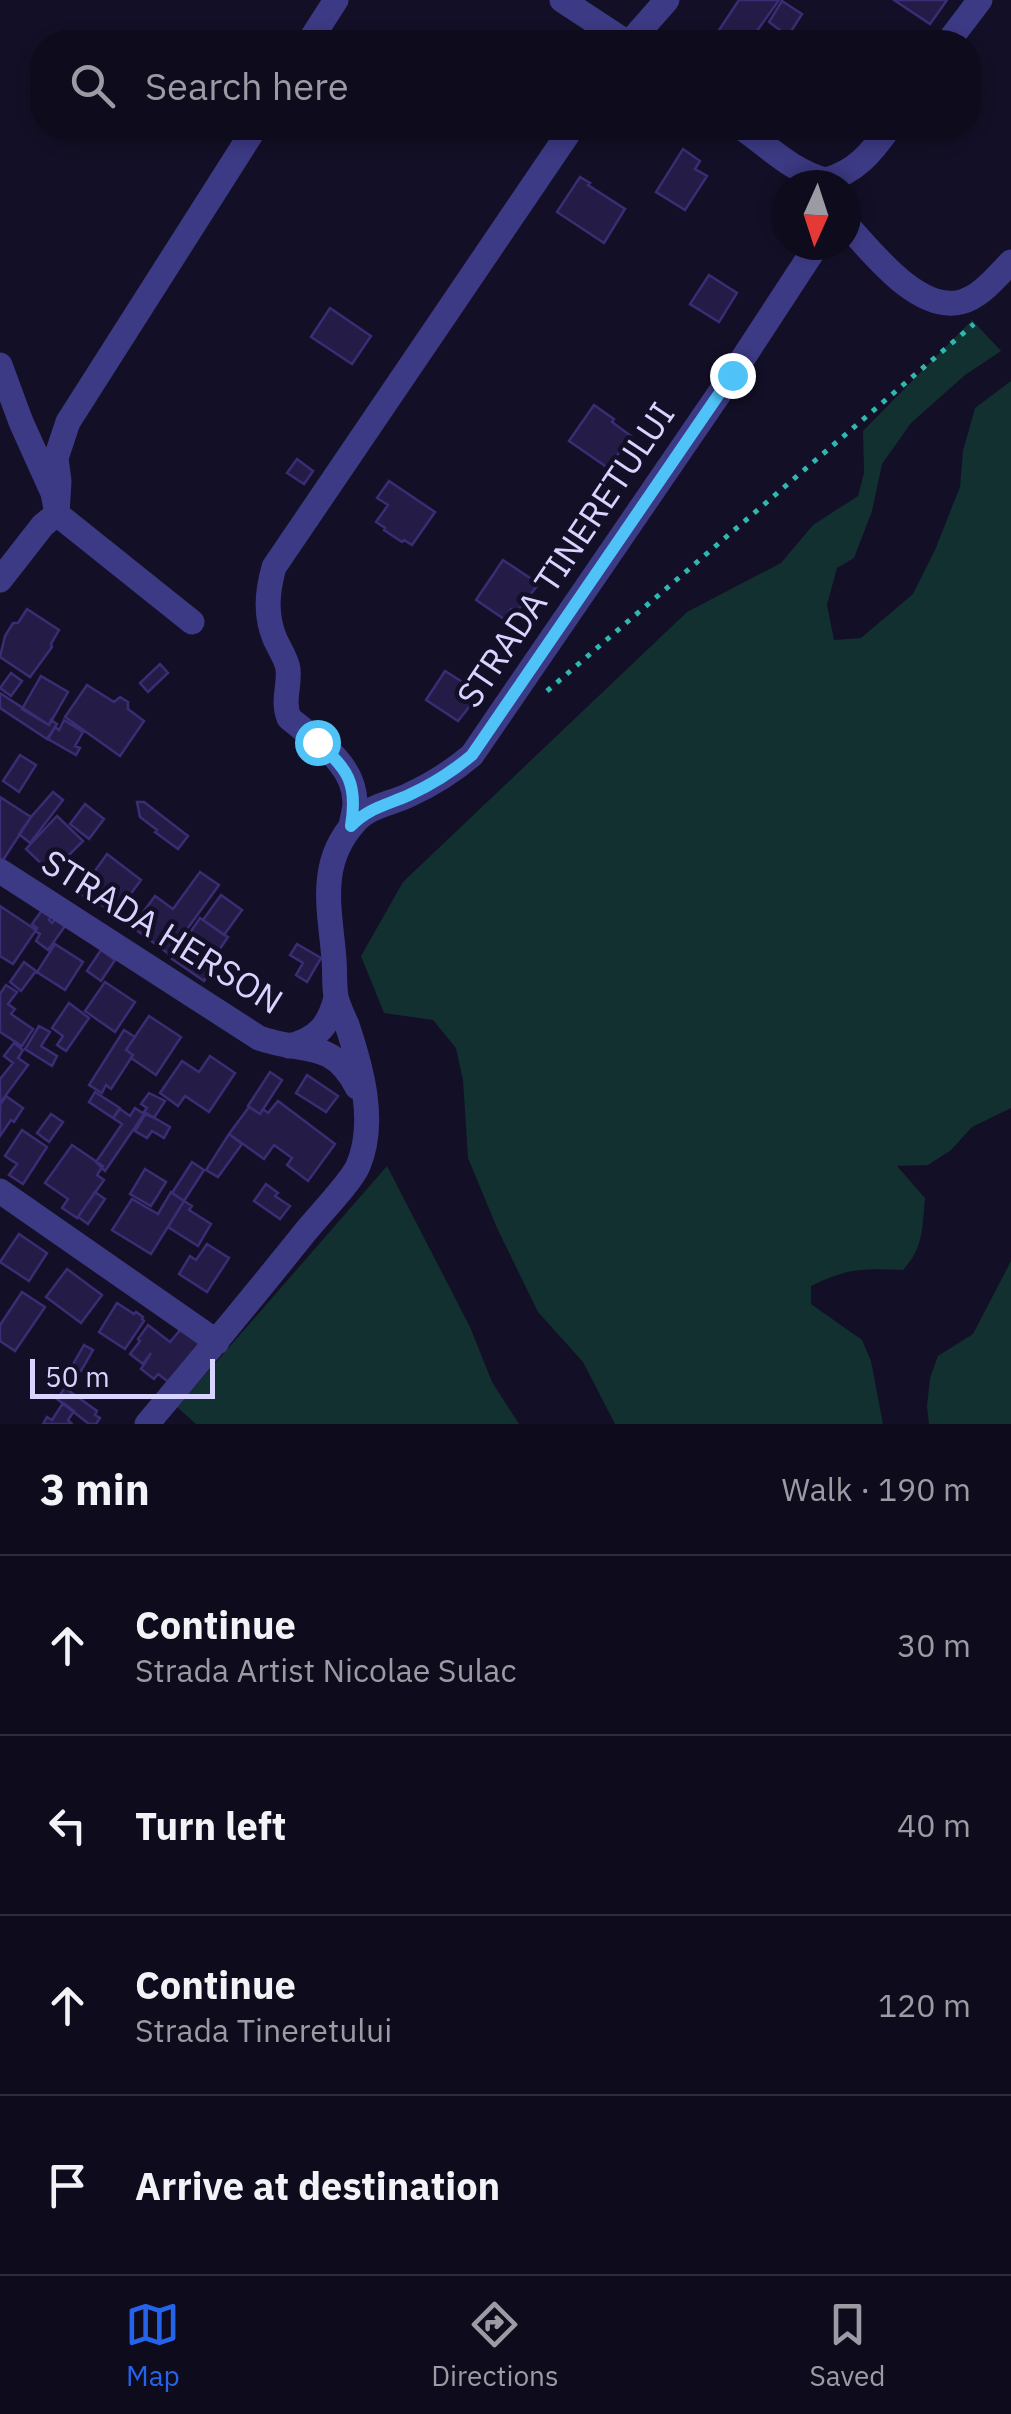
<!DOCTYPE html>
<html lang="en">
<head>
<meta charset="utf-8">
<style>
  :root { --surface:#0e0b1c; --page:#171425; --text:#f1f3f6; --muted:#9b9ba3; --line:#2e2b3b; --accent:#2563eb }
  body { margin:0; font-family:"IBM Plex Sans",sans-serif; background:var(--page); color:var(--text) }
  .compass { position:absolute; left:771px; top:170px; width:90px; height:90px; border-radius:50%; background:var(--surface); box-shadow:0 5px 15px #0003; rotate:183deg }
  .scale { position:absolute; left:30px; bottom:25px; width:185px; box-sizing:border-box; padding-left:10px; border:5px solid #d9d4ff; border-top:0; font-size:28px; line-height:35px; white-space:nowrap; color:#d9d4ff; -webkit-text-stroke:8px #130f26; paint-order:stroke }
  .stop { position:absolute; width:30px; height:30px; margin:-22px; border:8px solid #4fc3f7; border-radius:50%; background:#fff }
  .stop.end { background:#4fc3f7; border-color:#fff; box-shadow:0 2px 10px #0008 }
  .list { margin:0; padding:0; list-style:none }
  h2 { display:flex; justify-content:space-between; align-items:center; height:130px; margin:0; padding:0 40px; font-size:42px }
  h2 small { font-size:32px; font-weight:400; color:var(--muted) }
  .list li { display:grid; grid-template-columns:65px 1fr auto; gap:30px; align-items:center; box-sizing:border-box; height:180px; padding:0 40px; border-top:2px solid var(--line) }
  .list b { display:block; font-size:38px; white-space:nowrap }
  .list p { margin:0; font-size:32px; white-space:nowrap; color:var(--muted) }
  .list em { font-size:32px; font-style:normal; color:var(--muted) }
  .icon { flex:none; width:55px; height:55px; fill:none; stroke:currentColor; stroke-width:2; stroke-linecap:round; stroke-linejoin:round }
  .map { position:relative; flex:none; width:1011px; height:1424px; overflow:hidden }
  .search { position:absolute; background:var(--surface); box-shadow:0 5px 15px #0003; left:30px; right:30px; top:30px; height:110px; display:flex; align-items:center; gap:25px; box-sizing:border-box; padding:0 35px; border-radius:40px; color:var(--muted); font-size:38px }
  .sheet { height:850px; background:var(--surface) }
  nav { display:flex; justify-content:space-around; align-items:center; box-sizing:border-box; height:140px; border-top:2px solid var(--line); background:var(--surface); font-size:28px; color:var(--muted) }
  nav a { display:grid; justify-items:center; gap:5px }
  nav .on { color:var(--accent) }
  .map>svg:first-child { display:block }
</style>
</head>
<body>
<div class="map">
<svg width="1011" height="1424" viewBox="0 0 1011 1424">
  <rect width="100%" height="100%" fill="#130f26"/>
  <path fill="#12302f" d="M972 320 1001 351 965 375 911 423 882 464 872 511 854 558 837 568 827 605 834 640 861 638 913 594 935 550 960 487 963 451 975 408 1011 381V1108L972 1127 951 1150 928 1165 897 1166 925 1198C922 1228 924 1247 903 1270 861 1268 849 1268 811 1286V1304L862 1340 871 1361 883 1424H615L583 1362 538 1312 497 1228 468 1158 463 1080 456 1048 433 1020 384 1013 361 956 403 882 687 612 781 563 813 525 858 496 864 473 863 431Z
    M387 1166 470 1327 492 1382 519 1424H196L177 1407Z
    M1011 1261V1424H929L927 1406 930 1378 938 1356 973 1334Z"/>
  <path fill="#241b47" stroke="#3b2d73" stroke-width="2.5" d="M739 0H779L749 42H711Z
    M894 0H947L930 24Z
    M782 1 802 14 788 36 769 22Z
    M683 149 700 161 695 169 707 176 685 210 656 192Z
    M580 177 590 183 588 185 625 209 604 243 557 212Z
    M709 275 737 293 719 322 690 304Z
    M330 308 371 336 352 364 311 337Z
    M594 405 614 419 612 422 631 436 608 468 569 441Z
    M297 459 313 471 304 484 287 473Z
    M389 481 435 512 412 545 404 540 402 542 384 530 385 528 376 522 388 505 377 498Z
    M503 560 536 582 534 584 537 586 516 613 511 609 504 619 476 600Z
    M27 609 59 630 51 644 52 647 30 677 0 657 5 636 13 623H18Z
    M160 664 168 673 148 692 140 683Z
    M445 671 480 693 458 721 426 700Z
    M11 673 22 681 11 696 0 688Z
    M41 676 68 692 49 725 22 709Z
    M87 685 114 702 120 697 128 702V709L144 721 120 756 65 717Z
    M0 693 49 725 51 720 57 724 47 739 0 708Z
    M64 720 83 732 75 746 80 748 76 755 48 739 55 727 59 730Z
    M20 755 36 765 19 792 3 781Z
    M53 792 63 800 30 843 19 834 31 817Z
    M0 797 31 817 3 860 0 858Z
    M137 802H144L188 836 178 849 155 832 157 830 140 817Z
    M85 804 104 819 89 839 70 824Z
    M57 816 83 841 51 873 26 849Z
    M107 854 141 880 115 915 90 896 88 899 79 893Z
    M200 872 219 885 169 954 132 927 155 896 173 909Z
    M221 895 242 910 224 935 203 920Z
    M0 906 36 930 13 964 0 956Z
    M43 909 52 916 49 920 52 923 55 919 65 926 48 950 36 941 40 934 35 931 37 928 32 924Z
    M200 918 228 937 215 956 219 959 204 981 172 959Z
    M55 944 83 962 65 990 37 972Z
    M297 944 321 958 307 982 296 975 303 963 290 955Z
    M101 950 115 960 101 981 87 971Z
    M24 962 36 971 21 991 10 982Z
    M105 982 135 1002 115 1032 85 1011Z
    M6 985 17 992 8 1004 15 1009 11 1014 33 1029 22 1046 0 1032V994Z
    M69 1003 89 1018 66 1051 57 1045 63 1036 52 1028Z
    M149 1016 181 1037 156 1075 131 1058 133 1055 126 1050Z
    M39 1026 50 1032 41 1046 57 1056 52 1066 25 1049Z
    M124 1030 135 1037 126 1050 133 1055 111 1089 106 1085 102 1093 89 1085Z
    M14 1043 23 1050 18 1058 28 1065 0 1103V1079L13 1063 4 1056Z
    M210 1056 235 1073 209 1112 185 1096 178 1106 160 1093 182 1061 199 1072Z
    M270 1072 282 1080 260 1114 248 1106Z
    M307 1075 338 1096 326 1112 296 1093Z
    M95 1092 120 1108 113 1118 89 1102Z
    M149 1093 165 1101 154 1118 143 1113 147 1108 141 1104Z
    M6 1096 23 1108 14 1122 11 1120 0 1136V1105Z
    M278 1101 335 1144 308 1181 287 1165 292 1158 274 1145 264 1159 229 1134 249 1107 260 1114 263 1109 268 1113Z
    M135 1108 144 1114 105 1171 96 1162 122 1124 113 1118 120 1109 130 1116Z
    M146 1113 170 1127 164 1138 152 1131 147 1138 135 1131Z
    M51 1114 63 1122 49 1142 37 1133Z
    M22 1130 47 1147 23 1184 9 1175 17 1164 5 1156Z
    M229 1134 242 1144 218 1177 206 1170Z
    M72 1145 103 1166 97 1175 104 1180 77 1218 62 1208 68 1199 45 1183Z
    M192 1162 204 1170 184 1201 172 1193Z
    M145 1169 166 1182 151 1206 130 1194Z
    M266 1184 278 1193 275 1196 290 1206 280 1219 254 1201Z
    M95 1192 105 1199 88 1224 78 1217Z
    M171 1192 184 1201 151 1254 112 1230 132 1199 158 1214Z
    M184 1201 192 1206 189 1210 211 1224 198 1246 168 1227Z
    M19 1234 47 1253 29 1281 0 1262Z
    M207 1244 229 1258 207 1292 179 1274 190 1256 196 1260Z
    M67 1269 102 1295 81 1323 46 1297Z
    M22 1292 45 1307 15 1351 0 1341V1325Z
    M117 1303 134 1314 136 1312 143 1317 142 1319 144 1321 125 1349 99 1332Z
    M148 1325 170 1342 181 1329 201 1344 170 1383 158 1374 154 1379 141 1369 151 1353 143 1364 130 1354 140 1341 138 1339Z
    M84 1345 93 1350 81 1371 72 1366Z
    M65 1388 97 1411 95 1415 100 1418 96 1424H89L57 1399Z
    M63 1403 74 1411 68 1420 72 1424H43L47 1417 52 1420Z"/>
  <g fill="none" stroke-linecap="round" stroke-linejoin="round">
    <path stroke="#2fb8b0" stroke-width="5" stroke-dasharray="5 8" stroke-linecap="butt" d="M547 691 974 324"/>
    <path stroke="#3d3a85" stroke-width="25" d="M562 0 626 42
      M309 42 336 0
      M630 42 667 0
      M948 42 980 0
      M742 128C769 147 793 172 826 180L827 185
      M827 185 826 180C856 172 872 152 889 128
      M846 224C872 252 918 313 961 302 981 297 997 276 1011 262
      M0 365 21 422 53 493 57 514 192 622
      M0 580 43 525 57 514 59 481 56 458 68 422 255 128
      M351 826C352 819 355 810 355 803 355 763 316 741 289 718 282 700 290 687 288 669 287 660 279 648 275 639 265 615 267 592 274 567L572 128
      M0 871 259 1038C303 1054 332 1038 357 1087
      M289 1046C318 1039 329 1025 336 998
      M0 1191 217 1342
      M147 1424C201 1360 254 1296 306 1231 319 1215 351 1182 358 1166 377 1122 361 1067 347 1025 343 1016 338 1006 336 997 334 985 335 971 334 959 330 909 317 864 355 822 369 806 390 804 409 795 433 784 452 772 472 755L732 375 817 245"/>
  </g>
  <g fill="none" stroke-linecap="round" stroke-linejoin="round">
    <path stroke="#4fc3f7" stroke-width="12" d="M317 742C348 769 358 783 351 826 368 808 387 805 409 795 433 784 452 772 472 755L732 375"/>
  </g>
  <g text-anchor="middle" stroke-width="9" stroke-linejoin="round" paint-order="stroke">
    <g font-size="35" fill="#d9d4ff" stroke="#130f26">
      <text transform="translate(566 555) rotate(-56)" y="12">STRADA TINERETULUI</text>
      <text transform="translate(162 932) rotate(32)" y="12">STRADA HERSON</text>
    </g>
  </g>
</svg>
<svg class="compass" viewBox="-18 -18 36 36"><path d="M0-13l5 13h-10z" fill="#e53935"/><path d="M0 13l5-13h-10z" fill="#9b9ba3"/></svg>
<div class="scale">50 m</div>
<div class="stop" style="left:317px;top:742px"></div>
<div class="stop end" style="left:732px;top:375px"></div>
<div class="search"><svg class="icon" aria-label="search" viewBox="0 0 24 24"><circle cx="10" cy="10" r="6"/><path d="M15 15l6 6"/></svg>Search here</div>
</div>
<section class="sheet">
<h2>3 min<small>Walk · 190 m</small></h2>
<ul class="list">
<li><svg class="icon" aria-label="ahead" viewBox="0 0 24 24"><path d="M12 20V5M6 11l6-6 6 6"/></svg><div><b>Continue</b><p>Strada Artist Nicolae Sulac</p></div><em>30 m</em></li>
<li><svg class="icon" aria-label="left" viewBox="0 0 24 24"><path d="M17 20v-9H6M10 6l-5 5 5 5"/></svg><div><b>Turn left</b></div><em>40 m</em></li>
<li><svg class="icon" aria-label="ahead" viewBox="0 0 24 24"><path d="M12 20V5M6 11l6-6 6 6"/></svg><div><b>Continue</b><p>Strada Tineretului</p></div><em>120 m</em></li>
<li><svg class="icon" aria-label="arrive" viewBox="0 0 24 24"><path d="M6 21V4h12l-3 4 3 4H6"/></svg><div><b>Arrive at destination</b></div></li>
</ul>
</section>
<nav>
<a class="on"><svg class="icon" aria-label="map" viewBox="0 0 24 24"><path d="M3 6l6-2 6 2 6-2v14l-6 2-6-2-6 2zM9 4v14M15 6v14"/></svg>Map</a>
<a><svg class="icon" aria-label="directions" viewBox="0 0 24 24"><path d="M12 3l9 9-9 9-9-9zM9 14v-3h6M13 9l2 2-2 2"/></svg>Directions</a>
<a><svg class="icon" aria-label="saved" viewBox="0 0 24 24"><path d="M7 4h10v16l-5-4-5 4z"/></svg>Saved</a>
</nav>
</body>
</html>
